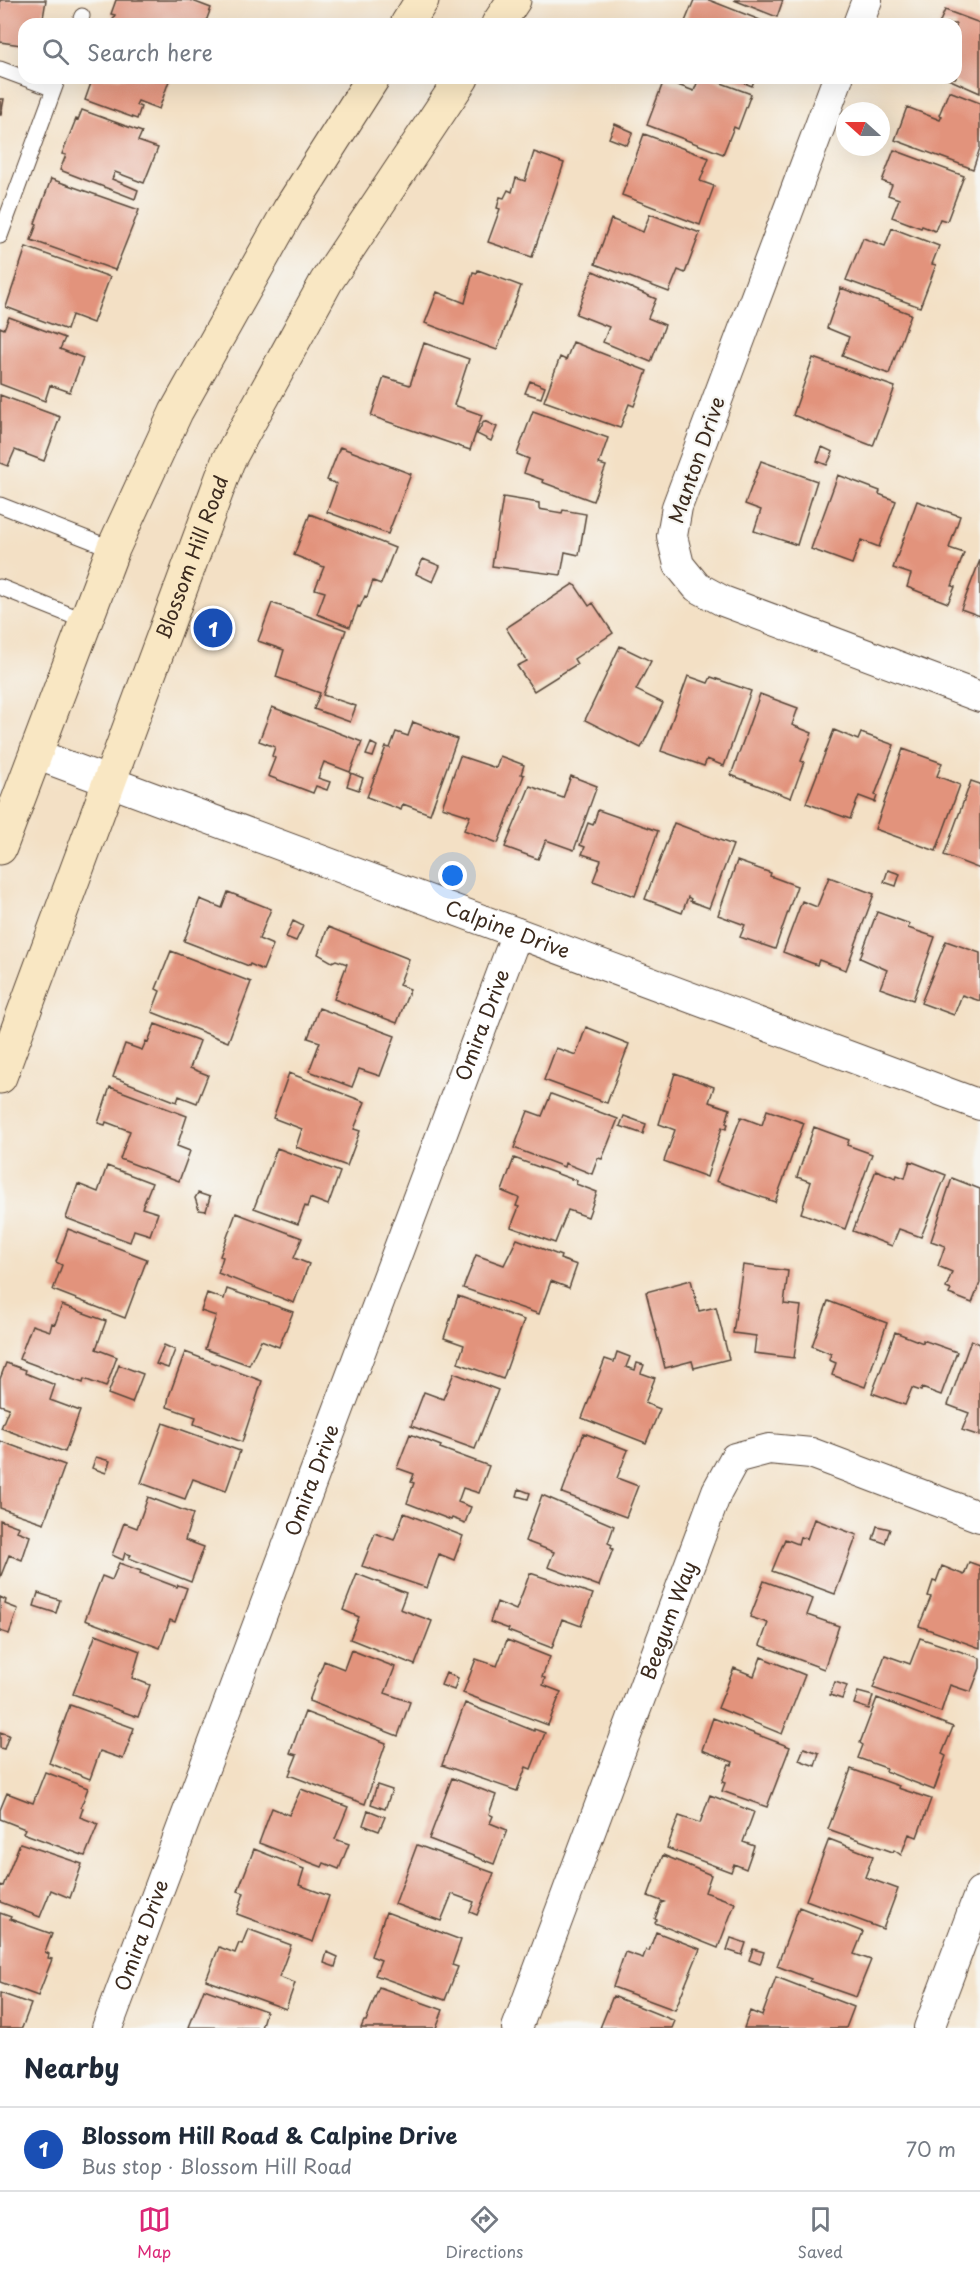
<!DOCTYPE html>
<html lang="en">
<head>
<meta charset="utf-8">
<style>
  :root { --surface:#fff; --page:#f2f2f3; --text:#1f2937; --muted:#747a83; --line:#e0e1e3; --accent:#db2777 }
  body { margin:0; font-family:"Playpen Sans",sans-serif; background:var(--page); color:var(--text) }
  .compass { position:absolute; left:836px; top:102px; width:54px; height:54px; border-radius:50%; background:var(--surface); box-shadow:0 6px 24px #0002; rotate:291deg }
  .you { position:absolute; left:453px; top:876px; width:21px; height:21px; margin:-15px; border:4px solid #fff; border-radius:50%; background:#1a73e8; box-shadow:0 0 0 9px #1a73e833 }
  .badge { display:grid; place-items:center; width:39px; height:39px; border-radius:50%; background:var(--accent); color:#fff; font-size:20px; font-weight:700 }
  .pin { position:absolute; translate:-50% -50%; border:3px solid #fff; box-shadow:0 2px 6px #0006 }
  .list { margin:0; padding:0; list-style:none }
  h2 { display:flex; justify-content:space-between; align-items:center; height:78px; margin:0; padding:0 24px; font-size:26px }
  h2 small { font-size:20px; font-weight:400; color:var(--muted) }
  .list li { display:grid; grid-template-columns:39px 1fr auto; gap:18px; align-items:center; box-sizing:border-box; height:84px; padding:0 24px; border-top:2px solid var(--line) }
  .list b { display:block; font-size:22px; white-space:nowrap }
  .list p { margin:0; font-size:20px; white-space:nowrap; color:var(--muted) }
  .list em { font-size:20px; font-style:normal; color:var(--muted) }
  .icon { flex:none; width:33px; height:33px; fill:none; stroke:currentColor; stroke-width:2; stroke-linecap:round; stroke-linejoin:round }
  .map { position:relative; flex:none; width:980px; height:2028px; overflow:hidden }
  .search { position:absolute; background:var(--surface); box-shadow:0 6px 24px #0002; left:18px; right:18px; top:18px; height:66px; display:flex; align-items:center; gap:15px; box-sizing:border-box; padding:0 21px; border-radius:18px; color:var(--muted); font-size:22px }
  .sheet { height:162px; background:var(--surface) }
  nav { display:flex; justify-content:space-around; align-items:center; box-sizing:border-box; height:84px; border-top:2px solid var(--line); background:var(--surface); font-size:16px; color:var(--muted) }
  nav a { display:grid; justify-items:center; gap:3px }
  nav .on { color:var(--accent) }
  .map>svg:first-child { display:block }
</style>
</head>
<body>
<div class="map">
<svg width="980" height="2028" viewBox="0 0 980 2028">
  <rect width="100%" height="100%" fill="#f6f6f2"/>
  <filter id="ink" filterUnits="userSpaceOnUse"><feTurbulence type="fractalNoise" baseFrequency=".0167" numOctaves="2"/><feDisplacementMap in="SourceGraphic" scale="12" xChannelSelector="R" yChannelSelector="G"/><feConvolveMatrix kernelMatrix="1 2 1 2 8 2 1 2 1" color-interpolation-filters="sRGB"/></filter>
  <filter id="wash" filterUnits="userSpaceOnUse"><feTurbulence type="fractalNoise" baseFrequency=".008" numOctaves="4" result="noise"/><feDisplacementMap in="SourceGraphic" scale="24" xChannelSelector="R" yChannelSelector="G"/><feGaussianBlur stdDeviation="1.35" result="paint"/><feColorMatrix in="noise" values="0 0 0 0 0 0 0 0 0 0 0 0 0 0 0 0 0 1.4 0 .05"/><feComposite in="paint" operator="in"/></filter>
  <g filter="url(#wash)">
    <rect width="100%" height="100%" fill="#f3e0c5"/>
    <g id="blocks">
      <path fill="#e2937b" d="M0 0H46L42 24H24V42H22L21 45 0 42Z
        M116 0H190L211 8 205 24H111L115 15 111 14Z
        M694 0H709L760 20 759 24H684Z
        M734 0H783L777 17Z
        M945 10 980 23V93L946 78H956V24H939Z
        M90 78H170L159 109 138 101 136 105 141 107 137 119 85 100 91 83 89 82Z
        M699 78H708L751 94 738 129 734 127 723 154 647 125 664 80 694 91Z
        M732 78H755L752 86Z
        M949 91 980 103V148L973 169 895 140 907 107 940 120 942 116 939 115Z
        M0 99H4L1 115H0Z
        M82 110 142 132 138 141 158 148 144 183 115 172 112 179 138 190 135 199 60 170 66 155 62 154 76 119 78 120Z
        M615 124 633 132 627 145 609 138Z
        M644 134 709 158 700 181 714 186 700 225 622 195Z
        M894 150 964 176 947 221 940 219 935 231 922 226 921 228 892 217 899 199 888 195 892 185 882 181Z
        M534 152 564 163 532 257 488 242 500 209 497 208 500 197 504 198 508 190 512 192 516 178 525 181Z
        M51 179 139 210 115 270 31 240 37 224 35 223Z
        M650 214 700 233 685 273 678 270 669 292 595 264 611 219 643 232Z
        M892 228 939 246 932 264 936 265 920 307 846 280 863 238 885 246Z
        M26 247 110 277 93 323 72 315 67 330 6 307Z
        M478 270 521 286 497 350 425 323 437 292 465 303 473 272 477 273Z
        M593 271 656 299 648 318 665 325 651 362 603 342 609 327 576 314Z
        M841 288 911 314 889 374 842 356 849 337 827 328Z
        M9 317 65 338 60 349 83 358 70 392 50 385 45 401 0 384V327L4 329Z
        M573 342 647 371 634 406 629 404 620 428 544 401 560 357 566 360Z
        M424 343 469 359 454 405 482 415 470 450 371 416 384 377 410 385Z
        M813 358 895 387 873 446 793 415Z
        M530 381 545 387 541 398 525 393Z
        M0 395 60 417 44 461 15 450 8 466 0 463Z
        M533 411 608 438 599 464 606 466 593 501 542 482 543 480 524 473 529 459 517 454Z
        M484 421 497 427 491 441 477 434Z
        M340 447 411 474 388 534 327 512 337 484 327 480Z
        M822 447 833 452 827 465 817 461Z
        M761 461 817 481 797 545 754 531 761 510 745 504Z
        M838 475 880 491 879 494 896 501 879 547 861 540 852 564 811 549Z
        M503 497 539 503V509L562 513 563 510 586 514 579 555 565 552 561 575 492 566Z
        M917 501 960 516 949 548 964 553 952 586 955 587 948 603 907 587 911 574 893 568Z
        M310 514 395 548 381 584 373 581 367 597 365 596 360 607 358 606 350 627 317 614 325 592 315 589 324 567 294 555Z
        M423 559 440 566 433 582 416 574Z
        M980 560V616L961 609Z
        M573 584 575 585 589 606 593 603 613 633 574 659 577 664 534 691 517 666 527 661 506 628Z
        M272 603 346 630 323 695 356 706 350 722 314 709 320 693 276 677 284 650 258 641Z
        M620 646 651 661 636 690 663 703 641 748 585 720Z
        M688 676 708 683 711 677 751 691 724 766 707 759 704 766 661 751Z
        M760 694 798 708 792 725 812 733 801 761 804 762 791 798 731 775Z
        M272 707 362 742 350 772 324 762 318 778 330 782 327 790 316 786 313 793 268 776 275 758 272 756 275 747 259 741Z
        M413 722 457 739 430 814 403 804 401 810 367 797 386 747 390 748 396 732 408 736Z
        M834 730 858 740 861 733 894 745 875 795 877 796 875 802 859 796 850 819 806 803Z
        M371 743 377 746 373 757 366 755Z
        M903 749 942 763 937 776 960 785 936 851 875 829Z
        M460 756 496 768 500 756 524 765 521 774 524 775 498 843 464 830 470 816 442 807Z
        M351 773 363 778 359 790 347 786Z
        M571 776 597 786 574 850 546 840 538 859 505 847 530 786 563 798Z
        M971 781 980 784V869L944 855Z
        M598 810 658 831 635 896 593 881 601 860 582 854 585 847 580 845 588 823 593 825Z
        M674 823 733 845 709 908 690 901 691 899 688 897 682 913 645 899Z
        M737 861 771 873 770 876 797 886 775 949 740 937 745 925 718 915Z
        M888 870 900 874 896 886 884 882Z
        M829 877 874 894 846 970 819 960 817 965 783 952 802 901 817 907Z
        M228 892 271 909 259 939 273 945 263 970 250 964 249 966 184 941 200 899 222 908Z
        M877 912 910 924 908 928 935 937 913 1000 880 988 887 970 860 958Z
        M293 921 303 926 296 941 286 937Z
        M328 927 409 959 399 985 410 989 397 1023 334 999 347 964 336 960 332 962 318 954Z
        M946 941 980 953V1001L962 995 954 1015 921 1003Z
        M171 951 251 982 228 1042 152 1012 160 991 156 989Z
        M319 1008 395 1036 380 1076 359 1069 352 1087 309 1071 320 1042 308 1038Z
        M155 1024 200 1041 190 1068 208 1075 197 1103 179 1096 177 1102 113 1077 125 1044 142 1050 146 1041 148 1042Z
        M586 1027 629 1044 607 1103 544 1080 556 1048 576 1055Z
        M289 1073 365 1102 354 1129 360 1131 347 1166 296 1147 302 1129 273 1118Z
        M675 1073 714 1087 709 1102 730 1109 726 1123 728 1124 726 1129 722 1127 707 1177 664 1161 675 1130 659 1124Z
        M110 1087 187 1116 177 1146 190 1151 179 1181 120 1159 130 1131 106 1122 105 1125 98 1123Z
        M551 1094 618 1119 602 1159 598 1158 592 1174 565 1163 564 1167 514 1148 528 1111 542 1116Z
        M767 1110 804 1123 775 1202 716 1181 741 1117 762 1125Z
        M624 1116 646 1124 643 1134 620 1126Z
        M814 1127 849 1140 847 1145 872 1154 845 1229 801 1213 811 1182 797 1177Z
        M277 1148 340 1172 328 1205 310 1198 307 1207 305 1206 298 1224 254 1208Z
        M514 1158 577 1181 576 1184 597 1192 588 1217 568 1210 555 1243 511 1227 519 1207 516 1206 519 1198 502 1191Z
        M910 1161 946 1175 921 1237 899 1229 892 1246 853 1231 876 1170 896 1178 897 1175 905 1178Z
        M107 1166 152 1183 142 1208 158 1213 150 1235 134 1230 130 1242 66 1218 78 1184 98 1192Z
        M952 1178 980 1189V1283L972 1303 949 1294 951 1290 946 1288 952 1272 938 1266 945 1246 931 1241Z
        M198 1193 210 1197 206 1211 199 1210 195 1198Z
        M236 1213 302 1238 294 1258 309 1264 294 1303 218 1273 223 1257 220 1256Z
        M68 1229 147 1259 125 1318 53 1290 62 1265 56 1262Z
        M517 1239 561 1256 560 1259 577 1265 569 1288 551 1281 539 1314 463 1288 476 1255 504 1265Z
        M743 1265 788 1271 784 1304 801 1306 794 1358 754 1353 756 1336 733 1333Z
        M691 1280 699 1311 716 1307 729 1359 694 1368 692 1361 665 1368 646 1292Z
        M227 1289 293 1312 279 1347 261 1340 249 1365 205 1349 216 1316 201 1311 207 1293 224 1299Z
        M458 1296 524 1320 503 1379 458 1363 464 1345 444 1338Z
        M828 1301 887 1323 865 1387 832 1375 836 1363 829 1360 831 1354 812 1346Z
        M62 1305 106 1321 96 1349 117 1357 106 1387 84 1379 83 1383 19 1359 32 1325 50 1331 52 1323 55 1324Z
        M895 1332 923 1343V1340L957 1352 941 1395 922 1388 921 1391 912 1388 905 1405 872 1393Z
        M971 1340 980 1344V1436L962 1430 969 1413 948 1405Z
        M164 1345 175 1350 168 1368 156 1364Z
        M185 1352 262 1381 242 1442 194 1424 196 1417 167 1407 169 1396Z
        M617 1352 630 1357 626 1367 635 1370 637 1363 644 1365 641 1373 655 1378 645 1403 660 1409 646 1443 582 1418 605 1359 614 1362Z
        M6 1363 26 1370 25 1373 55 1385 50 1400 80 1411 65 1452 1 1428 9 1408 0 1405V1379Z
        M119 1365 143 1374 132 1403 108 1394Z
        M454 1373 498 1390 475 1449 411 1426 424 1392 443 1399Z
        M163 1423 240 1451 226 1491 193 1479 185 1499 141 1483Z
        M584 1433 628 1450 617 1478 638 1486 626 1517 562 1493Z
        M410 1434 441 1446 440 1448 489 1466 479 1493 463 1488 458 1502 471 1507 465 1523 452 1518 451 1520 407 1503 414 1483 411 1482 414 1474 397 1468Z
        M0 1441 65 1465 44 1523 0 1508Z
        M96 1457 110 1461 106 1473 92 1468Z
        M519 1489 530 1493 528 1499 517 1496Z
        M542 1495 614 1526 608 1543 612 1545 611 1548 613 1549 599 1586 548 1567 554 1552 525 1541Z
        M148 1497 193 1514 185 1540 204 1547 191 1582 129 1558 131 1555 125 1553 123 1560 112 1555 124 1523 137 1528Z
        M404 1513 463 1536 454 1560 439 1554 427 1588 362 1566 375 1533 394 1540Z
        M814 1519 857 1535 835 1594 772 1571 785 1539 798 1544 800 1537 807 1539Z
        M0 1520 19 1527 17 1531 30 1536 22 1560 9 1555 0 1578Z
        M877 1526 890 1529 885 1543 873 1539Z
        M969 1562 980 1566V1648L919 1626 931 1597 928 1596 933 1581 936 1582 942 1566 964 1575Z
        M119 1563 141 1571 140 1573 177 1587 178 1585 187 1588 175 1622 170 1620 160 1648 85 1620 102 1576 112 1580Z
        M530 1573 593 1594 581 1626 562 1619 552 1648 508 1631 509 1629 490 1622 497 1602 516 1610Z
        M357 1574 406 1593 400 1609 432 1621 415 1665 350 1639 359 1617 343 1610Z
        M764 1581 813 1599 807 1615 839 1626 824 1669 760 1645 768 1623 750 1617Z
        M38 1593 60 1600 56 1613 34 1606Z
        M0 1597 6 1600 5 1604 18 1609 9 1634 0 1631Z
        M96 1634 140 1651 132 1678 150 1685 138 1717 73 1694Z
        M920 1638 980 1658V1668L971 1692 950 1685 941 1712 873 1688 885 1655 910 1664Z
        M507 1640 550 1657 542 1677 545 1678 543 1685 561 1692 548 1725 463 1693 476 1659 497 1666Z
        M351 1650 395 1667 385 1693 410 1702 398 1736 309 1701 324 1661 344 1669Z
        M761 1657 805 1675 782 1734 718 1708 734 1668 754 1676Z
        M446 1673 458 1678 454 1690 441 1685Z
        M835 1682 847 1686 842 1699 830 1695Z
        M858 1692 873 1696 869 1709 854 1704Z
        M877 1698 953 1727 942 1754 946 1756 934 1790 885 1771 886 1768 858 1758 863 1745 860 1743Z
        M465 1703 534 1731V1729L545 1733 531 1769 526 1767 517 1791 442 1765Z
        M70 1705 134 1728 123 1759 100 1751 90 1779 49 1763Z
        M305 1712 386 1743 365 1804 289 1775 297 1755 290 1753Z
        M713 1718 790 1747 767 1807 722 1791 725 1783 722 1782 729 1764 732 1765 733 1762 702 1750Z
        M0 1732 9 1735 4 1749 0 1748Z
        M804 1748 819 1753 815 1766 799 1760Z
        M851 1769 899 1786 898 1788 931 1799 917 1837 909 1834 901 1855 894 1850 893 1852 828 1829Z
        M45 1772 88 1788 81 1807 83 1808 80 1817 98 1824 85 1856 23 1833 25 1829 0 1819V1810L7 1793 33 1803Z
        M452 1778 496 1795 489 1814 493 1816 490 1823 507 1830 494 1864 429 1839Z
        M377 1785 392 1790 385 1809 371 1804Z
        M301 1789 348 1807 335 1839 349 1844 339 1869 324 1863 322 1867 259 1843 272 1808 289 1815Z
        M710 1795 754 1812 743 1842 754 1846 746 1869 734 1864 731 1872 667 1848 679 1816 700 1823Z
        M368 1810 385 1817 379 1831 363 1825Z
        M829 1839 873 1856 865 1877 898 1889 883 1929 806 1900Z
        M20 1843 82 1864 70 1898 51 1890 40 1917 0 1902V1885L3 1886Z
        M417 1845 494 1873 477 1915 470 1912 474 1902 452 1894 441 1921 395 1904Z
        M254 1849 304 1869 299 1885 329 1896 313 1942 237 1914 244 1893 238 1891Z
        M663 1855 711 1875 705 1892 735 1903 718 1948 655 1923 657 1920 655 1919 661 1903 664 1902 648 1896Z
        M799 1907 863 1932 854 1954 871 1960 856 1997 810 1981 811 1979 777 1966Z
        M386 1912 461 1940 452 1965 458 1967 445 2000 375 1975 381 1960 371 1956Z
        M0 1913 11 1917 10 1919 52 1934 45 1952 49 1954 48 1958 52 1959 38 1996 0 1982Z
        M248 1929 291 1945 279 1977 295 1983 286 2009 206 1980 219 1947 235 1953 239 1943 242 1944Z
        M656 1932 700 1949 675 2010 613 1987 625 1952 643 1958 646 1950 649 1951Z
        M731 1938 746 1943 742 1955 727 1950Z
        M753 1949 764 1952 760 1964 749 1960Z
        M327 1952 338 1957 335 1967 324 1963Z
        M776 1977 854 2007 846 2028H744L750 2011 762 2016Z
        M379 1987 443 2010 436 2028H361L364 2021H366Z
        M204 1989 266 2011 261 2028 189 2027Z
        M0 1993 31 2004 22 2028H0Z
        M613 1996 675 2021 672 2028H600Z"/>
    </g>
  </g>
  <g filter="url(#ink)">
    <use href="#blocks" fill-opacity="0" stroke="#574537" stroke-width="1.5"/>
    <g fill="none" stroke-linecap="round" stroke-linejoin="round">
      <g stroke="#574537" stroke-width="17">
        <path id="service" d="M79 24 82 16
          M0 69 54 89
          M0 236 58 78
          M0 505 113 549
          M0 587 85 621"/>
      </g>
      <g stroke="#574537" stroke-width="32">
        <g id="minor">
          <path d="M858 24 867 0"/>
          <path d="M838 78 677 507 672 536 679 565 697 587 723 601 980 697"/>
          <path id="s1" d="M35 754 980 1105"/>
          <path id="s2" d="M107 2028 517 933"/>
          <path id="s3" d="M517 2028 717 1491 735 1458 769 1449 811 1453 980 1517"/>
          <path d="M929 2028 980 1892"/>
        </g>
      </g>
      <g stroke="#574537" stroke-width="35">
        <g id="secondary">
          <path d="M407 24 422 0"/>
          <path d="M498 24 514 0"/>
          <path d="M0 848 113 549 176 412 289 210 373 78"/>
          <path id="s4" d="M0 1077 228 461 326 282 462 78"/>
        </g>
      </g>
      <use href="#service" stroke="#fff" stroke-width="15"/>
      <use href="#minor" stroke="#fff" stroke-width="30"/>
      <use href="#secondary" stroke="#f9e7c3" stroke-width="33"/>
    </g>
  </g>
  <g text-anchor="middle" stroke-width="4.5" stroke-linejoin="round" paint-order="stroke">
    <g font-size="20" fill="#3b2a1e" stroke="#f6f6f2">
      <text transform="translate(697 460) rotate(-71)" y="7">Manton Drive</text>
      <text dy="7" stroke="none"><textPath href="#s4" startOffset="554">Blossom Hill Road</textPath></text>
      <text dy="7" stroke="none"><textPath href="#s1" startOffset="504">Calpine Drive</textPath></text>
      <text dy="7" stroke="none"><textPath href="#s2" startOffset="1071">Omira Drive</textPath></text>
      <text dy="7" stroke="none"><textPath href="#s2" startOffset="585">Omira Drive</textPath></text>
      <text dy="7" stroke="none"><textPath href="#s3" startOffset="435">Beegum Way</textPath></text>
      <text dy="7" stroke="none"><textPath href="#s2" startOffset="99">Omira Drive</textPath></text>
    </g>
  </g>
</svg>
<svg class="compass" viewBox="-18 -18 36 36"><path d="M0-13l5 13h-10z" fill="#e53935"/><path d="M0 13l5-13h-10z" fill="#747a83"/></svg>
<div class="you"></div>
<div class="pin badge" style="left:213px;top:628px;background:#1a4fb4">1</div>
<div class="search"><svg class="icon" aria-label="search" viewBox="0 0 24 24"><circle cx="10" cy="10" r="6"/><path d="M15 15l6 6"/></svg>Search here</div>
</div>
<section class="sheet">
<h2>Nearby<small></small></h2>
<ul class="list">
<li><span class="badge" style="background:#1a4fb4">1</span><div><b>Blossom Hill Road &amp; Calpine Drive</b><p>Bus stop · Blossom Hill Road</p></div><em>70 m</em></li>
</ul>
</section>
<nav>
<a class="on"><svg class="icon" aria-label="map" viewBox="0 0 24 24"><path d="M3 6l6-2 6 2 6-2v14l-6 2-6-2-6 2zM9 4v14M15 6v14"/></svg>Map</a>
<a><svg class="icon" aria-label="directions" viewBox="0 0 24 24"><path d="M12 3l9 9-9 9-9-9zM9 14v-3h6M13 9l2 2-2 2"/></svg>Directions</a>
<a><svg class="icon" aria-label="saved" viewBox="0 0 24 24"><path d="M7 4h10v16l-5-4-5 4z"/></svg>Saved</a>
</nav>
</body>
</html>
